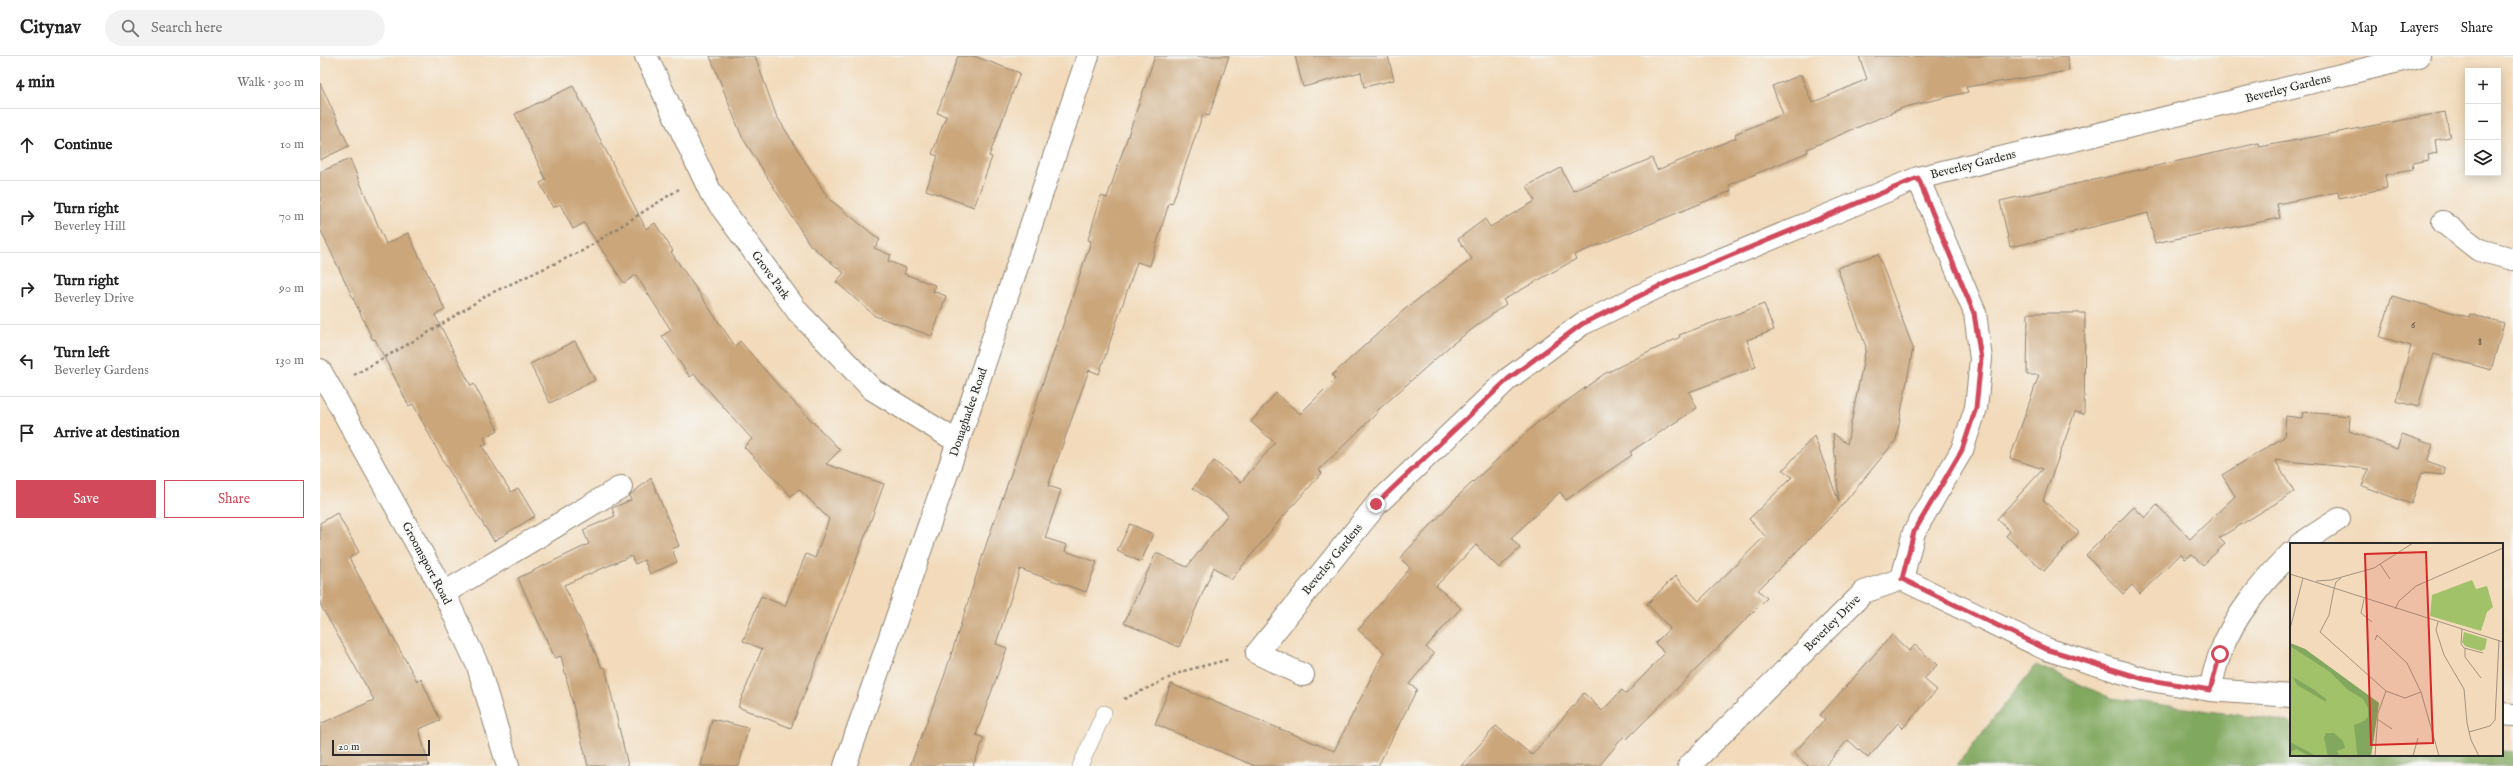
<!DOCTYPE html>
<html lang="en">
<head>
<meta charset="utf-8">
<style>
  :root { --surface:#fff; --page:#f2f2f2; --text:#222; --muted:#767676; --line:#e0e0e0; --accent:#d1495b }
  body { margin:0; font-family:"IM FELL English",serif; background:var(--page); color:var(--text) }
  .controls { position:absolute; right:12px; top:12px; display:grid; overflow:hidden; border-radius:0px; box-shadow:0 2px 10px #0003 }
  .controls button { width:36px; height:36px; display:grid; place-items:center; padding:0; border:0; border-bottom:1px solid var(--line); background:var(--surface); color:var(--text); font:20px sans-serif }
  .scale { position:absolute; left:12px; bottom:10px; width:98px; box-sizing:border-box; padding-left:4px; border:2px solid #2b2b2b; border-top:0; font-size:11px; line-height:14px; white-space:nowrap; color:#2b2b2b; -webkit-text-stroke:3px #f6f6f2; paint-order:stroke }
  .stop { position:absolute; width:12px; height:12px; margin:-9px; border:3px solid #d1495b; border-radius:50%; background:#fff }
  .stop.end { background:#d1495b; border-color:#fff; box-shadow:0 1px 4px #0008 }
  .list { margin:0; padding:0; list-style:none }
  h2 { display:flex; justify-content:space-between; align-items:center; height:52px; margin:0; padding:0 16px; font-size:17px }
  h2 small { font-size:13px; font-weight:400; color:var(--muted) }
  .list li { display:grid; grid-template-columns:26px 1fr auto; gap:12px; align-items:center; box-sizing:border-box; height:72px; padding:0 16px; border-top:1px solid var(--line) }
  .list b { display:block; font-size:15px; white-space:nowrap }
  .list p { margin:0; font-size:13px; white-space:nowrap; color:var(--muted) }
  .list em { font-size:13px; font-style:normal; color:var(--muted) }
  .actions { display:flex; gap:8px; padding:12px 16px }
  .actions a { flex:1; padding:9px 0; border:1px solid var(--accent); border-radius:0px; text-align:center; font-size:14px; color:var(--accent) }
  .actions .main { background:var(--accent); color:#fff }
  .icon { flex:none; width:22px; height:22px; fill:none; stroke:currentColor; stroke-width:2; stroke-linecap:round; stroke-linejoin:round }
  .map { position:relative; flex:none; width:2193px; height:710px; overflow:hidden }
  header { display:flex; align-items:center; gap:24px; box-sizing:border-box; height:56px; padding:0 20px; background:var(--surface); border-bottom:1px solid var(--line) }
  header strong { font-size:19px }
  nav { display:flex; gap:22px; margin-inline-start:auto; font-size:14px }
  .search { width:280px; height:36px; background:var(--page); display:flex; align-items:center; gap:10px; box-sizing:border-box; padding:0 14px; border-radius:22px; color:var(--muted); font-size:15px }
  main { display:flex }
  aside { flex:1; background:var(--surface) }
  .map>svg:first-child { display:block }
</style>
</head>
<body>
<header>
<strong>Citynav</strong>
<div class="search"><svg class="icon" aria-label="search" viewBox="0 0 24 24"><circle cx="10" cy="10" r="6"/><path d="M15 15l6 6"/></svg>Search here</div>
<nav><a>Map</a><a>Layers</a><a>Share</a></nav>
</header>
<main>
<aside>
<h2>4 min<small>Walk · 300 m</small></h2>
<ul class="list">
<li><svg class="icon" aria-label="ahead" viewBox="0 0 24 24"><path d="M12 20V5M6 11l6-6 6 6"/></svg><div><b>Continue</b></div><em>10 m</em></li>
<li><svg class="icon" aria-label="right" viewBox="0 0 24 24"><path d="M7 20v-9h11M14 6l5 5-5 5"/></svg><div><b>Turn right</b><p>Beverley Hill</p></div><em>70 m</em></li>
<li><svg class="icon" aria-label="right" viewBox="0 0 24 24"><path d="M7 20v-9h11M14 6l5 5-5 5"/></svg><div><b>Turn right</b><p>Beverley Drive</p></div><em>90 m</em></li>
<li><svg class="icon" aria-label="left" viewBox="0 0 24 24"><path d="M17 20v-9H6M10 6l-5 5 5 5"/></svg><div><b>Turn left</b><p>Beverley Gardens</p></div><em>130 m</em></li>
<li><svg class="icon" aria-label="arrive" viewBox="0 0 24 24"><path d="M6 21V4h12l-3 4 3 4H6"/></svg><div><b>Arrive at destination</b></div></li>
</ul>
<div class="actions"><a class="main">Save</a><a>Share</a></div>
</aside>
<div class="map">
<svg width="2193" height="710" viewBox="0 0 2193 710">
  <rect width="100%" height="100%" fill="#f6f6f2"/>
  <filter id="ink" filterUnits="userSpaceOnUse"><feTurbulence type="fractalNoise" baseFrequency=".025" numOctaves="2"/><feDisplacementMap in="SourceGraphic" scale="8" xChannelSelector="R" yChannelSelector="G"/><feConvolveMatrix kernelMatrix="1 2 1 2 8 2 1 2 1" color-interpolation-filters="sRGB"/></filter>
  <filter id="wash" filterUnits="userSpaceOnUse"><feTurbulence type="fractalNoise" baseFrequency=".012" numOctaves="4" result="noise"/><feDisplacementMap in="SourceGraphic" scale="16" xChannelSelector="R" yChannelSelector="G"/><feGaussianBlur stdDeviation="0.9" result="paint"/><feColorMatrix in="noise" values="0 0 0 0 0 0 0 0 0 0 0 0 0 0 0 0 0 1.4 0 .05"/><feComposite in="paint" operator="in"/></filter>
  <g filter="url(#wash)">
    <rect width="100%" height="100%" fill="#f2daba"/>
    <path fill="#81a85e" stroke="#566a44" d="M1716 609 1791 642 1971 666V699H2182V695L2193 696V710H1636Z"/>
    <g id="blocks">
      <path fill="#cba67a" d="M390 0H435L456 59 508 142 560 184 554 192 571 199 568 205 586 212 584 218 615 229 613 235 626 240 612 280 555 260 516 226 524 217 490 189 422 81Z
        M638 0H654L700 17 669 100 672 101 654 151 606 134 618 100 612 98 626 60 617 57Z
        M835 0H909L889 60 883 58 852 148 849 147 830 210 817 206 779 318 769 314 728 430 741 434 725 482 747 489 745 495 777 506 766 536 700 513 676 588 687 592 656 679 664 682 653 710H590L624 621 667 486 740 278 771 185 768 184 781 140 787 142Z
        M975 0H1068L1074 24 1044 31 1041 16 983 31Z
        M1539 0H1748L1749 15 1646 31 1648 36 1585 51 1487 93 1488 96 1409 129 1411 135 1254 199 1256 203 1183 244 1186 248 1131 289 1057 355 1058 356 999 414 1002 417 960 464 911 524 894 511 859 591 804 567 836 497 867 511 908 458 873 432 894 405 921 426 955 387 931 366 942 353 956 337 980 358 1015 323 1012 319 1085 253 1152 203 1138 183 1165 163 1170 171 1215 145 1207 130 1241 112 1253 135 1332 102 1337 114 1416 82 1415 78 1463 58 1452 30 1481 19 1492 47 1547 23Z
        M0 27 29 90 0 104Z
        M253 30 326 173 335 167 353 195 351 196 415 290 420 285 463 335 520 394 506 408 564 428 532 516 471 672 418 651 442 593 423 585 441 540 465 550 486 498 495 502 509 463 479 433 471 440 424 391 432 383 374 318 370 321 342 280 351 274 316 219 304 227 264 167 253 173 240 148 233 152 220 127 226 124 195 58Z
        M2125 56 2130 81 2115 84 2117 97 2108 99 2109 104 2092 107 2093 114 2065 119 2067 132 2019 142 2018 136 1957 148 1960 162 1835 187 1828 157 1753 176V177L1690 191 1680 145 1939 87 1940 91Z
        M30 103 66 188 88 177 125 254 115 259 151 330 154 328 178 374 164 382 167 388 162 390 191 436 198 432 215 460 174 485 126 410 93 348 89 350 55 283 53 284 0 173V116Z
        M1558 198 1593 292 1576 384 1519 453 1438 534 1447 542 1307 683 1304 680 1279 710H1141L1176 670 1212 699 1264 637 1282 655 1302 634 1306 638 1345 597 1335 587 1350 572 1327 548 1355 520 1379 545 1445 480 1429 463 1472 421 1463 414 1494 380 1519 446 1513 377 1527 388 1546 291 1517 212Z
        M2072 240 2149 261 2150 258 2184 267 2171 314 2114 298 2098 351 2076 345 2091 290 2060 281Z
        M1444 248 1454 274 1427 284 1436 311 1369 336 1377 352 1310 396 1312 399 1246 444 1240 436 1191 482 1200 492 1179 512 1156 489 1116 530 1141 552 1106 591 1114 598 1089 628 1097 633 1058 710H935L835 668 851 628 1014 695 1064 596 1038 574 1090 512 1080 502 1141 437 1217 367 1284 318 1360 281 1359 279Z
        M1708 257H1765L1764 358 1755 356 1723 444 1759 476 1724 515 1686 480 1690 475 1677 463 1723 413 1690 402 1719 319H1707Z
        M255 285 275 324 230 347 210 308Z
        M1983 356 2030 360 2029 375 2077 393 2082 378 2113 389 2107 405 2125 412 2124 419 2102 417 2091 448 2042 430 2049 413 1955 404 1974 436 1899 482 1905 488 1883 509 1872 499 1865 503 1861 498 1820 538 1812 529 1803 538 1766 499 1814 451 1825 462 1837 449 1870 483 1915 440 1902 419 1964 381 1966 360 1982 362Z
        M331 422 359 490 352 493 357 506 330 518 324 504 315 508 311 500 244 529 282 612 285 611 308 710H268L241 600 235 602 198 522 269 488 263 474 295 460 292 452 311 444 309 440Z
        M17 457 39 496 29 502 97 625 101 623 120 664 99 673 109 710H0V668L54 644 0 548V467Z
        M810 468 833 478 821 506 797 495Z
        M1572 579 1589 595 1595 589 1617 609 1604 623 1617 634 1583 672 1578 667 1548 702 1528 684 1505 710H1488L1474 697 1505 663 1500 659Z
        M392 663 428 672 419 710H381Z"/>
    </g>
  </g>
  <g filter="url(#ink)">
    <use href="#blocks" fill-opacity="0" stroke="#8e8272" stroke-width="1"/>
    <g fill="none" stroke-linecap="round" stroke-linejoin="round">
      <g stroke="#8e8272" stroke-width="16">
        <path id="service" d="M760 710 784 657"/>
      </g>
      <g stroke="#8e8272" stroke-width="24">
        <path id="minor" d="M326 0 391 137 478 256 552 333 638 386
          M2123 166 2159 194 2193 203
          M1980 488 2019 463
          M1582 523 1594 476 1642 394 1656 352 1661 303 1655 257 1598 122
          M1582 523 1726 593 1824 623 1890 634 1971 640
          M124 537 301 431
          M983 619 937 597 1057 448 1188 323 1262 268 1354 223 1598 122 2099 0
          M1890 634C1893 622 1895 610 1900 598 1913 560 1944 525 1971 497
          M2182 658 2193 659
          M1369 710 1544 536 1582 523"/>
      </g>
      <g stroke="#8e8272" stroke-width="24">
        <path id="secondary" d="M0 314 124 537 158 610 188 710
          M525 710 638 386 768 0"/>
      </g>
      <path stroke="#8e8272" stroke-width="2.5" stroke-dasharray="3 3" stroke-linecap="butt" d="M34 319 111 275 169 238 262 195 359 133
        M804 643 864 615 910 603"/>
      <use href="#service" stroke="#fff" stroke-width="15"/>
      <use href="#minor" stroke="#fff" stroke-width="22"/>
      <use href="#secondary" stroke="#fff" stroke-width="22"/>
    </g>
  </g>
  <g fill="none" stroke-linecap="round" stroke-linejoin="round" filter="url(#ink)">
    <path stroke="#d1495b" stroke-width="5" d="M1056 448 1188 323 1262 268 1354 223 1598 122 1654 257 1661 303 1656 352 1642 394 1594 476 1582 523 1726 593 1824 623 1890 634 1900 598"/>
  </g>
  <g text-anchor="middle" stroke-width="3" stroke-linejoin="round" paint-order="stroke">
    <g font-size="10" fill="#534a3f">
      <text x="2093" y="272">6</text>
      <text x="2160" y="289">8</text>
    </g>
    <g font-size="12" fill="#2b2b2b" stroke="#f6f6f2">
      <text transform="translate(1968 32) rotate(-14)" y="4">Beverley Gardens</text>
      <text transform="translate(1653 108) rotate(-14)" y="4">Beverley Gardens</text>
      <text transform="translate(451 219) rotate(54)" y="4">Grove Park</text>
      <text transform="translate(648 356) rotate(-71)" y="4">Donaghadee Road</text>
      <text transform="translate(1012 503) rotate(-51)" y="4">Beverley Gardens</text>
      <text transform="translate(107 507) rotate(62)" y="4">Groomsport Road</text>
      <text transform="translate(1512 567) rotate(-45)" y="4">Beverley Drive</text>
    </g>
  </g>
  <g transform="translate(1970 487)">
    <rect width="213" height="213" fill="#f2daba"/>
    <path d="M182 37 186 46 197 43 203 64 197 69 191 88 140 73 142 52ZM174 89 197 96 195 106 191 108 175 103 172 99ZM0 100 15 106 89 160 81 213H0Z" fill="#a2c26a"/>
    <path d="M0 100 15 106 89 160 81 213H68L67 210 64 182 74 178 78 174V165L73 156 58 147 40 129 0 103ZM3 134 23 146 36 156V159L7 142ZM36 190H44L53 198 55 205 47 208 50 213H38L34 195ZM0 199 21 210 25 213H19L6 206 0 209Z" fill="#81a85e"/>
    <path fill="none" stroke="#a29481" stroke-width="1" d="M90 21 100 36M0 31 213 99M26 38 41 37 84 25 123 0M44 46 39 72 30 89 96 148 115 155 131 149M44 46 46 39 51 35M74 56 71 70 82 79M105 66 109 58 126 43 213 5M148 79 146 87 154 112 174 146 177 180 181 197 189 213M0 86 13 35M172 86 171 101 174 105 193 110M85 97 87 92 117 120 131 149 149 213M175 105V114L191 135M87 176 102 186M179 189 200 183 205 177 209 97M85 213 88 170 96 148M123 213 128 195"/>
    <path fill="#d62828" fill-opacity="0.15" stroke="#d62828" stroke-width="2" d="M136 9 143 200 81 202 75 11Z"/>
    <rect width="213" height="213" fill="none" stroke="#2b2b2b" stroke-width="2"/>
  </g>
</svg>
<div class="controls">
<button>+</button>
<button>−</button>
<button><svg class="icon" aria-label="layers" viewBox="0 0 24 24"><path d="M12 4l9 5-9 5-9-5zM3 14l9 5 9-5"/></svg></button>
</div>
<div class="scale">20 m</div>
<div class="stop" style="left:1900px;top:598px"></div>
<div class="stop end" style="left:1056px;top:448px"></div>
</div>
</main>
</body>
</html>
